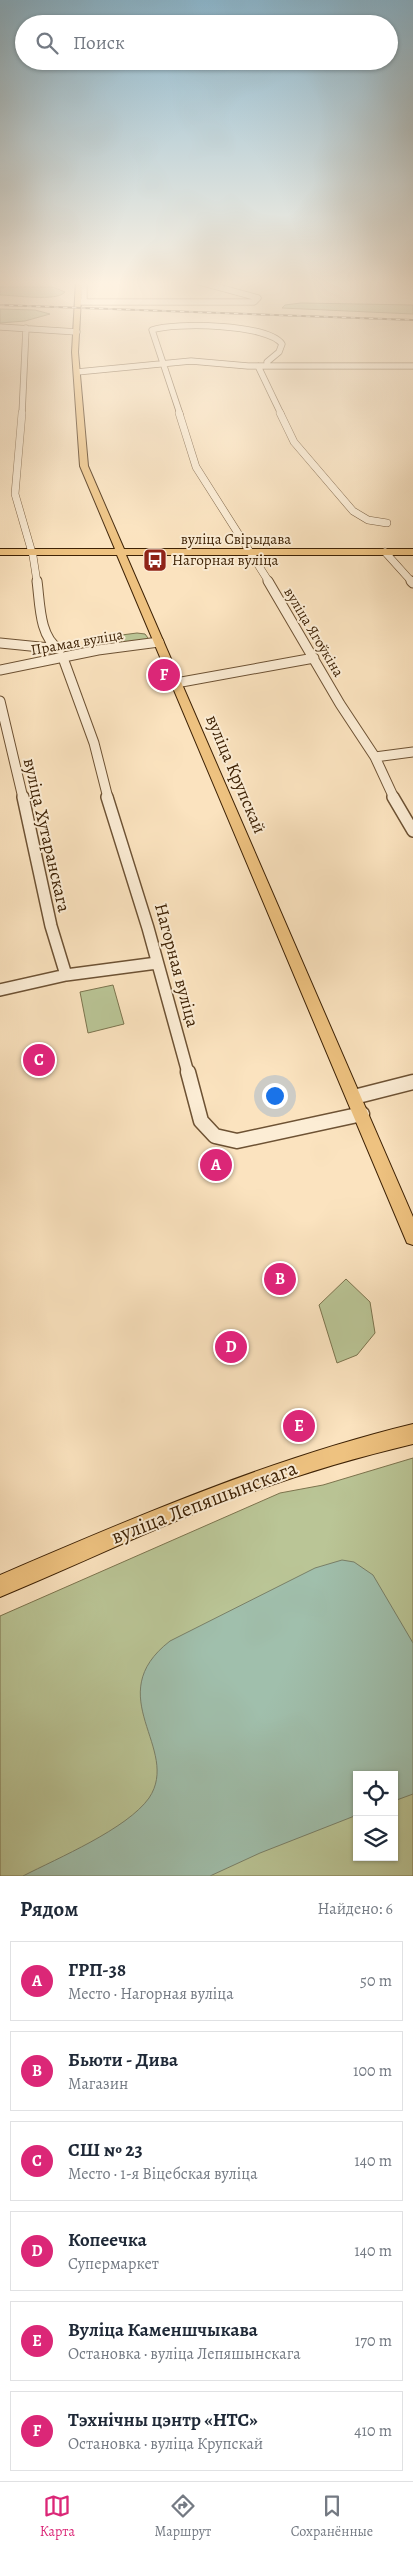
<!DOCTYPE html>
<html lang="ru">
<head>
<meta charset="utf-8">
<style>
  :root { --surface:#fff; --page:#f2f2f3; --text:#1f2937; --muted:#747a83; --line:#e0e1e3; --accent:#db2777 }
  body { margin:0; font-family:Alegreya,serif; background:var(--page); color:var(--text) }
  .controls { position:absolute; right:15px; bottom:15px; display:grid; overflow:hidden; border-radius:0px; box-shadow:0 1px 4px #0004 }
  .controls button { width:45px; height:45px; display:grid; place-items:center; padding:0; border:0; border-bottom:1px solid var(--line); background:var(--surface); color:var(--text); font:25px sans-serif }
  .you { position:absolute; left:274px; top:1095px; width:18px; height:18px; margin:-12px; border:4px solid #fff; border-radius:50%; background:#1a73e8; box-shadow:0 0 0 8px #1a73e833 }
  .badge { display:grid; place-items:center; width:32px; height:32px; border-radius:50%; background:var(--accent); color:#fff; font-size:16px; font-weight:700 }
  .pin { position:absolute; translate:-50% -50%; border:2px solid #fff; box-shadow:0 1px 5px #0006 }
  .list { margin:0; padding:0; list-style:none }
  h2 { display:flex; justify-content:space-between; align-items:center; height:65px; margin:0; padding:0 20px; font-size:21px }
  h2 small { font-size:16px; font-weight:400; color:var(--muted) }
  .list li { display:grid; grid-template-columns:32px 1fr auto; gap:15px; align-items:center; box-sizing:border-box; height:80px; margin:0 10px 10px; padding:0 10px; border:1px solid var(--line); border-radius:0px }
  .list b { display:block; font-size:19px; white-space:nowrap }
  .list p { margin:0; font-size:16px; white-space:nowrap; color:var(--muted) }
  .list em { font-size:16px; font-style:normal; color:var(--muted) }
  .icon { flex:none; width:28px; height:28px; fill:none; stroke:currentColor; stroke-width:2; stroke-linecap:round; stroke-linejoin:round }
  .map { position:relative; flex:none; width:413px; height:1876px; overflow:hidden }
  .search { position:absolute; background:var(--surface); box-shadow:0 1px 4px #0004; left:15px; right:15px; top:15px; height:55px; display:flex; align-items:center; gap:12px; box-sizing:border-box; padding:0 18px; border-radius:28px; color:var(--muted); font-size:19px }
  .sheet { height:605px; background:var(--surface) }
  nav { display:flex; justify-content:space-around; align-items:center; box-sizing:border-box; height:70px; border-top:1px solid var(--line); background:var(--surface); font-size:14px; color:var(--muted) }
  nav a { display:grid; justify-items:center; gap:2px }
  nav .on { color:var(--accent) }
  .map>svg:first-child { display:block }
</style>
</head>
<body>
<div class="map">
<svg width="413" height="1876" viewBox="0 0 413 1876">
  <rect width="100%" height="100%" fill="#fbe3bf"/>
  <filter id="stains"><feTurbulence type="fractalNoise" baseFrequency=".004" numOctaves="4"/><feColorMatrix values="0 0 0 0 .2 0 0 0 0 .09 0 0 0 0 .02 0 0 0 .5 -.17"/></filter>
  <radialGradient id="worn" r=".72"><stop offset=".6" stop-color="#630" stop-opacity="0"/><stop offset="1" stop-color="#630" stop-opacity=".3"/></radialGradient>
  <path fill="#bac596" stroke="#7c744e" fill-rule="evenodd" d="M0 287H53L65 292C57 302 14 295 0 295Z
    M301 303 413 305V314L282 308 285 305Z
    M0 309 35 310 50 314 25 321 0 323Z
    M137 633 145 634 148 638 146 640 104 645 100 641 106 637Z
    M113 985 124 1024 88 1033 80 992Z
    M346 1279 370 1302 375 1333 357 1355 337 1363 319 1305Z
    M413 1458V1876H0V1616L280 1493 323 1485ZM357 1775H394V1857H357Z"/>
  <path fill="#a0bfac" stroke="#798069" d="M342 1560 354 1562 373 1575 413 1643V1794L394 1801V1775H357V1815L260 1853 210 1876H23C58 1858 127 1829 149 1798 182 1749 99 1696 170 1641L315 1568Z"/>
  <g fill="none" stroke-linecap="round" stroke-linejoin="round">
    <g stroke="#6d5234" stroke-width="7">
      <path id="minor-far4" d="M84 281V302
        M79 302H254L258 298 196 281
        M0 327 77 332
        M258 366 281 414
        M77 372 191 361 248 366H413
        M22 414 26 328
        M180 414 152 330C175 322 268 324 282 344L279 352 267 362 268 366"/>
    </g>
    <g stroke="#6d5234" stroke-width="8">
      <path id="minor-far3" d="M22 413 15 494 33 556 37 582
        M179 413 196 467 269 582
        M280 413 294 442 353 511 368 520 387 523
        M385 552 412 582"/>
    </g>
    <g stroke="#6d5234" stroke-width="11">
      <path id="minor-far2" d="M37 581C40 602 39 637 59 649
        M268 581 340 704 375 757 394 798
        M411 581 413 583
        M0 643 60 649
        M63 658 94 743 108 798
        M0 670 98 650 159 642
        M176 683 314 658
        M0 701 23 798
        M375 757 413 752"/>
    </g>
    <g stroke="#6d5234" stroke-width="14">
      <path id="minor-far1" d="M23 797 51 926 66 975
        M107 797 148 928 188 1073
        M393 797 413 831
        M0 990 66 975 157 963"/>
    </g>
    <g stroke="#6d5234" stroke-width="17">
      <path id="minor" d="M188 1072 201 1121 215 1136 237 1141 362 1114
        M354 1097 413 1082"/>
    </g>
    <g stroke="#3e2205" stroke-width="2">
      <path id="major" d="M76 281H82L78 352 88 466 124 549H413V555H126L413 1217V1245L407 1243 117 555H0V549H115L80 466 72 352Z
        M413 1424V1444C341 1461 272 1483 203 1510 134 1537 68 1569 0 1597V1575C135 1517 269 1459 413 1424Z"/>
    </g>
    <use href="#minor-far4" stroke="#fcedd5" stroke-width="5.5"/>
    <use href="#minor-far3" stroke="#fcedd5" stroke-width="7"/>
    <use href="#minor-far2" stroke="#fcedd5" stroke-width="9"/>
    <use href="#minor-far1" stroke="#fcedd5" stroke-width="11"/>
    <use href="#minor" stroke="#fcedd5" stroke-width="14"/>
    <use href="#major" fill="#eec280" fill-rule="evenodd"/>
    <g stroke="#3e2205" stroke-width="2">
      <path id="rail" d="M0 305 413 320"/>
    </g>
    <use href="#rail" stroke="#fcedd5" stroke-width="1" stroke-dasharray="4.5" stroke-linecap="butt"/>
  </g>
  <linearGradient id="sky" x2="0" y2="1"><stop stop-color="#8bb8d0"/><stop offset="0.52" stop-color="#fdf2e2"/><stop offset="1" stop-color="#fdf2e2" stop-opacity="0"/></linearGradient>
  <rect width="413" height="544" fill="url(#sky)"/>
  <defs>
    <g id="bus-square" transform="scale(1.25)"><rect x="-9" y="-9" width="18" height="18" rx="4" fill="#8f2418" stroke="#fcedd5"/><path d="M-5-6H5V4H4V6H2V4H-2V6H-4V4H-5ZM-3.5-4V0h7V-4ZM-3.5 1.2v1.5H-2V1.2ZM2 1.2v1.5H3.5V1.2Z" fill="#fff"/></g>
  </defs>
  <g fill-rule="evenodd">
    <use href="#bus-square" x="155" y="560"/>
  </g>
  <g text-anchor="middle" stroke-width="4" stroke-linejoin="round" paint-order="stroke">
    <g font-size="15" fill="#3e2205" stroke="#fcedd5">
      <text x="236" y="544">вуліца Свірыдава</text>
      <text transform="translate(314 632) rotate(59)" y="5">вуліца Ягоўкіна</text>
      <text transform="translate(77 642) rotate(-10)" y="5">Прамая вуліца</text>
    </g>
    <g font-size="15" fill="#3e2205" stroke="#fcedd5" text-anchor="start">
      <text x="172" y="565">Нагорная вуліца</text>
    </g>
    <g font-size="18" fill="#3e2205" stroke="#fcedd5">
      <text transform="translate(236 774) rotate(67)" y="6">вуліца Крупскай</text>
      <text transform="translate(47 835) rotate(77)" y="6">вуліца Хутаранскага</text>
      <text transform="translate(177 965) rotate(75)" y="6">Нагорная вуліца</text>
    </g>
    <g font-size="21" fill="#3e2205" stroke="#fcedd5">
      <text transform="translate(204 1502) rotate(-21)" y="7">вуліца Лепяшынскага</text>
    </g>
  </g>
  <rect width="100%" height="100%" filter="url(#stains)"/>
  <rect width="100%" height="100%" fill="url(#worn)"/>
</svg>
<div class="controls">
<button><svg class="icon" aria-label="locate" viewBox="0 0 24 24"><circle cx="12" cy="12" r="6"/><path d="M12 2v4M12 18v4M2 12h4M18 12h4"/></svg></button>
<button><svg class="icon" aria-label="layers" viewBox="0 0 24 24"><path d="M12 4l9 5-9 5-9-5zM3 14l9 5 9-5"/></svg></button>
</div>
<div class="you"></div>
<div class="pin badge" style="left:216px;top:1165px">A</div>
<div class="pin badge" style="left:280px;top:1279px">B</div>
<div class="pin badge" style="left:39px;top:1060px">C</div>
<div class="pin badge" style="left:231px;top:1347px">D</div>
<div class="pin badge" style="left:299px;top:1426px">E</div>
<div class="pin badge" style="left:164px;top:675px">F</div>
<div class="search"><svg class="icon" aria-label="search" viewBox="0 0 24 24"><circle cx="10" cy="10" r="6"/><path d="M15 15l6 6"/></svg>Поиск</div>
</div>
<section class="sheet">
<h2>Рядом<small>Найдено: 6</small></h2>
<ul class="list">
<li><span class="badge">A</span><div><b>ГРП-38</b><p>Место · Нагорная вуліца</p></div><em>50 m</em></li>
<li><span class="badge">B</span><div><b>Бьюти - Дива</b><p>Магазин</p></div><em>100 m</em></li>
<li><span class="badge">C</span><div><b>СШ № 23</b><p>Место · 1-я Віцебская вуліца</p></div><em>140 m</em></li>
<li><span class="badge">D</span><div><b>Копеечка</b><p>Супермаркет</p></div><em>140 m</em></li>
<li><span class="badge">E</span><div><b>Вуліца Каменшчыкава</b><p>Остановка · вуліца Лепяшынскага</p></div><em>170 m</em></li>
<li><span class="badge">F</span><div><b>Тэхнічны цэнтр «НТС»</b><p>Остановка · вуліца Крупскай</p></div><em>410 m</em></li>
</ul>
</section>
<nav>
<a class="on"><svg class="icon" aria-label="map" viewBox="0 0 24 24"><path d="M3 6l6-2 6 2 6-2v14l-6 2-6-2-6 2zM9 4v14M15 6v14"/></svg>Карта</a>
<a><svg class="icon" aria-label="directions" viewBox="0 0 24 24"><path d="M12 3l9 9-9 9-9-9zM9 14v-3h6M13 9l2 2-2 2"/></svg>Маршрут</a>
<a><svg class="icon" aria-label="saved" viewBox="0 0 24 24"><path d="M7 4h10v16l-5-4-5 4z"/></svg>Сохранённые</a>
</nav>
</body>
</html>
